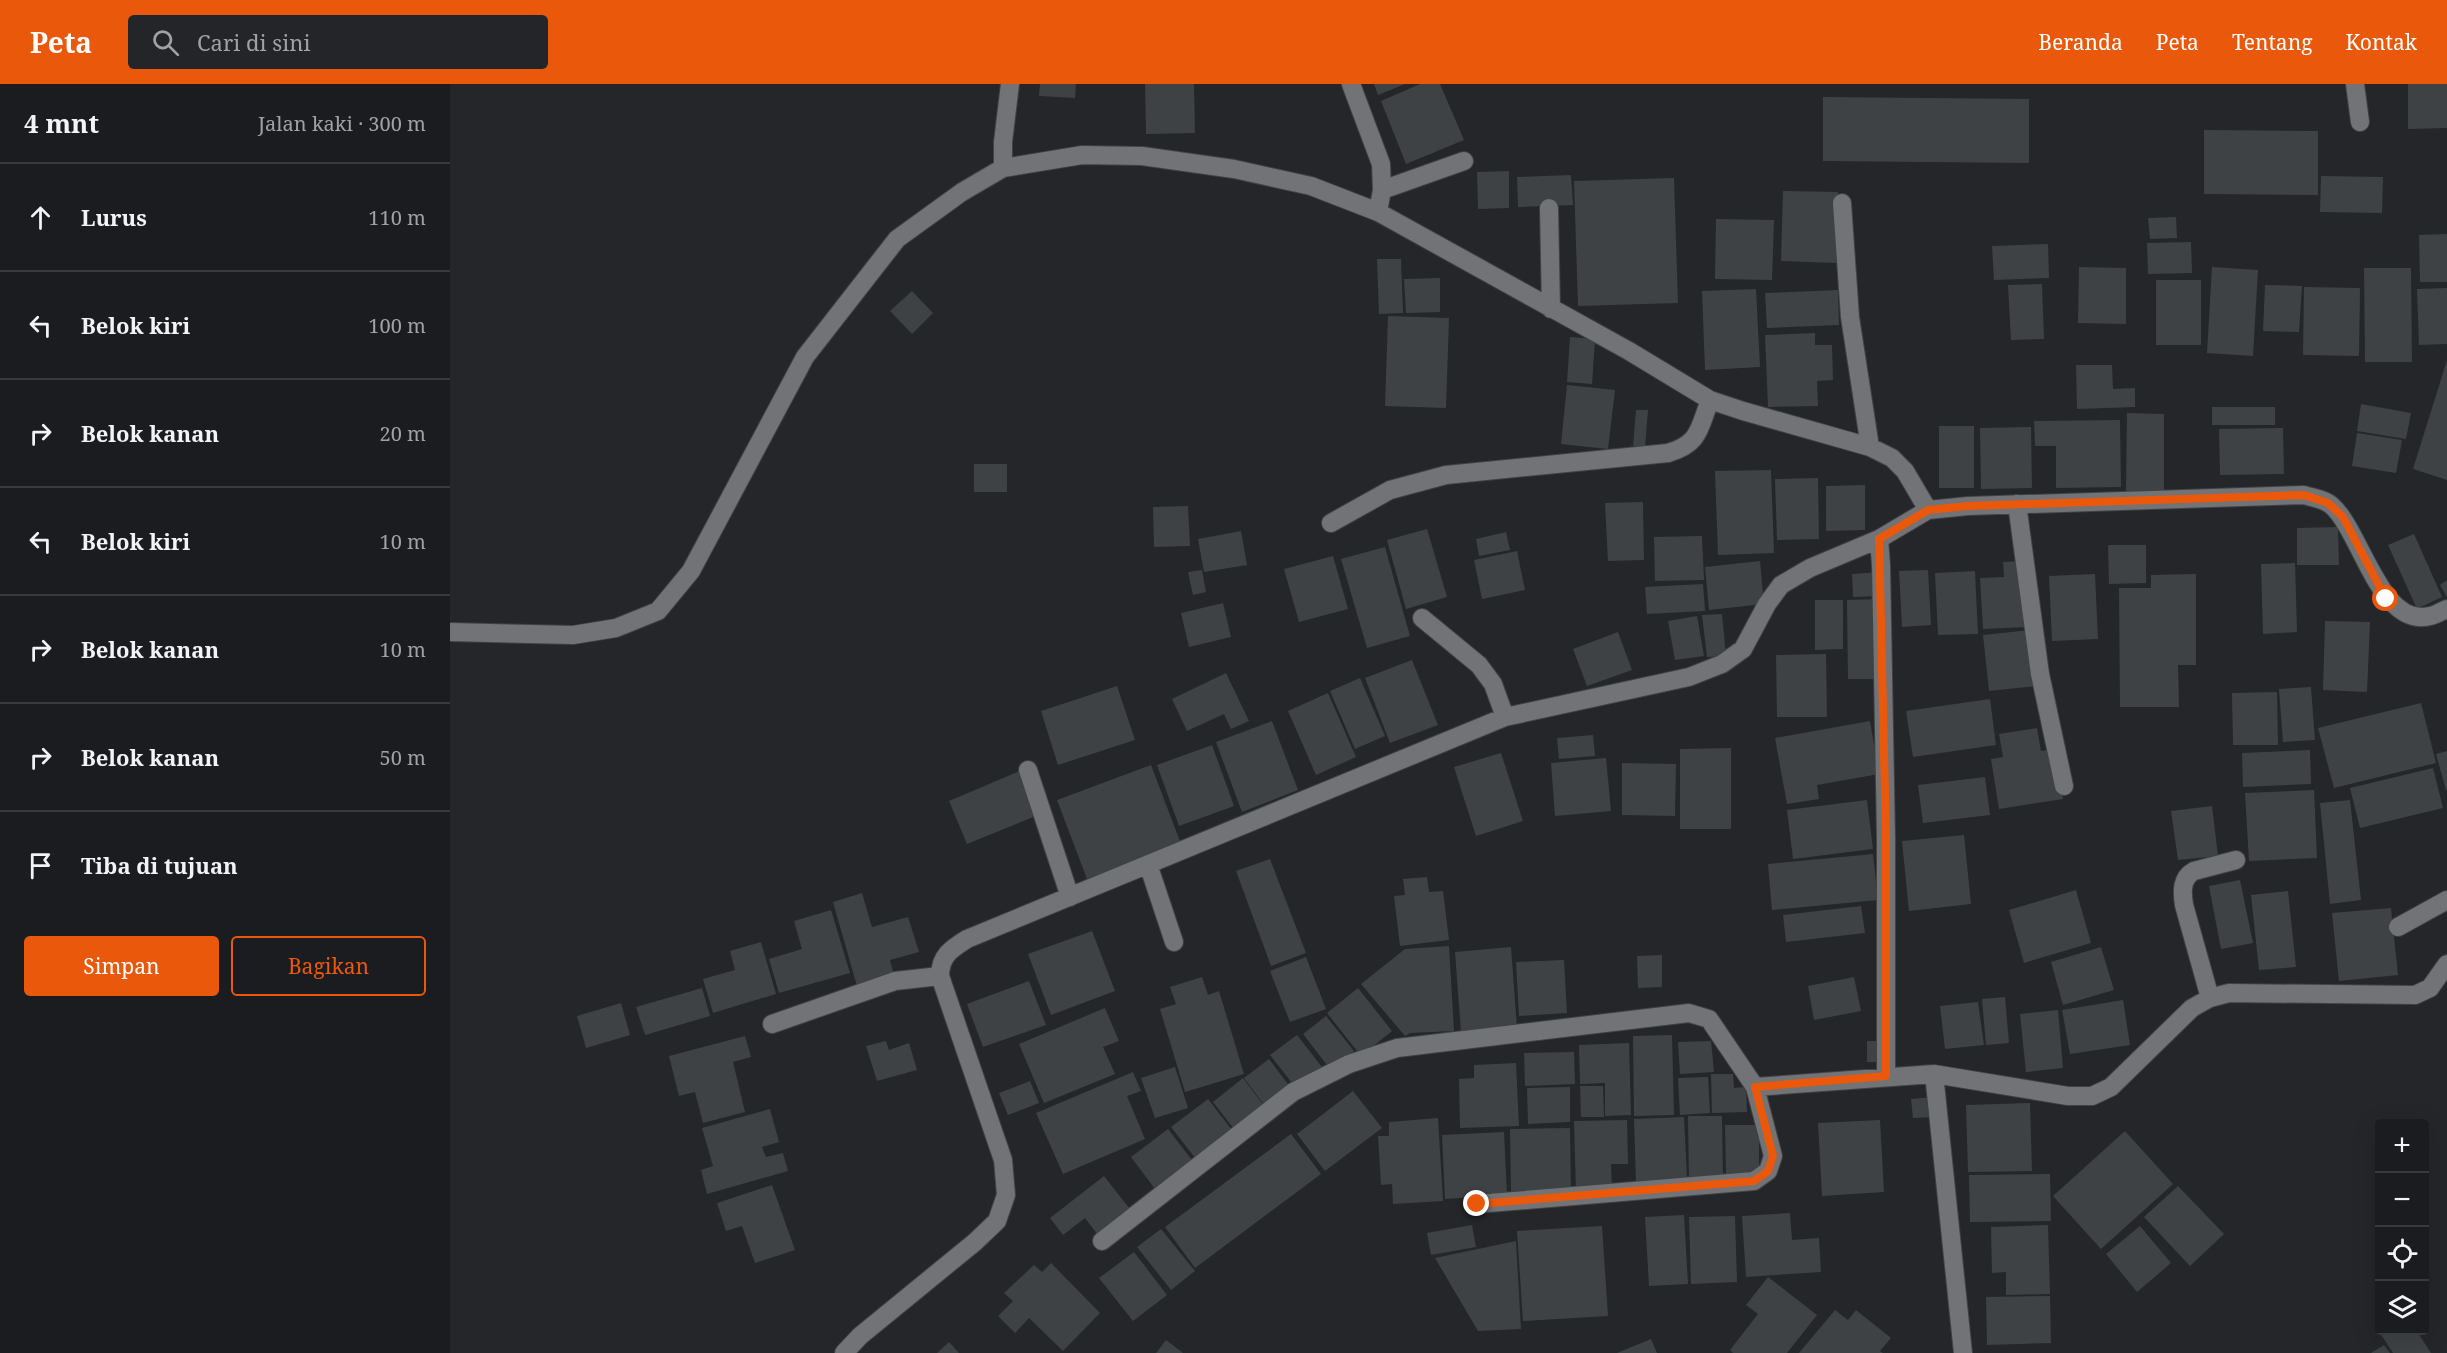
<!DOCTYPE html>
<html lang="id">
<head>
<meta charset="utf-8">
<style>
  :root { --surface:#1b1c1f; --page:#242528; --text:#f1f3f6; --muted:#a0a1a4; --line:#393a3d; --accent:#ea580c }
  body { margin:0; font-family:"Noto Serif",serif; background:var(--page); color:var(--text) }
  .controls { position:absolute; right:18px; bottom:18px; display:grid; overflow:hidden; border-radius:6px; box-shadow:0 6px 24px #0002 }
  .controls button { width:54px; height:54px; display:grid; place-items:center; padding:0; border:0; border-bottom:2px solid var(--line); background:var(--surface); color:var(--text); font:30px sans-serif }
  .stop { position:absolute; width:18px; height:18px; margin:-14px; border:4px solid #ea580c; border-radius:50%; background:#fff }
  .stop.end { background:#ea580c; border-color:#fff; box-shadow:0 2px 6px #0008 }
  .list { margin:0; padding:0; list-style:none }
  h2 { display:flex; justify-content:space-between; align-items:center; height:78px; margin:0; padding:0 24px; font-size:26px }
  h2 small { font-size:20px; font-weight:400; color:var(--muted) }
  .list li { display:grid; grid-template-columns:39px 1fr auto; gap:18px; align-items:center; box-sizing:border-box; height:108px; padding:0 24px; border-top:2px solid var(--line) }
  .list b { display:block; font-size:22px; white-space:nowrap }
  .list em { font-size:20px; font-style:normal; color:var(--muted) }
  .actions { display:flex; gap:12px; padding:18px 24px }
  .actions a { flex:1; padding:14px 0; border:2px solid var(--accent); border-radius:6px; text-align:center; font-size:21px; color:var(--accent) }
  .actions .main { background:var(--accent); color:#fff }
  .icon { flex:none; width:33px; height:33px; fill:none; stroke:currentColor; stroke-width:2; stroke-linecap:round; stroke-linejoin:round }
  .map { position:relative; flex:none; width:1997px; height:1269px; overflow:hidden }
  header { display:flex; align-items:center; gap:36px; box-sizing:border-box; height:84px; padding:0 30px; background:var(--accent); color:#fff }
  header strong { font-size:28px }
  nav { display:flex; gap:33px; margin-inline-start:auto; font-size:21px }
  .search { width:420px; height:54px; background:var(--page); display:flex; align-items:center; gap:15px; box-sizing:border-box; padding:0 21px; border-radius:6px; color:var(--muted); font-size:22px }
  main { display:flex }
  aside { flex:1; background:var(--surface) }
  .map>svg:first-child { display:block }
</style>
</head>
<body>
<header>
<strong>Peta</strong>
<div class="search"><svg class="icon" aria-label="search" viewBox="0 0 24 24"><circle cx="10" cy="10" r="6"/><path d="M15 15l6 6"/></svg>Cari di sini</div>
<nav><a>Beranda</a><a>Peta</a><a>Tentang</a><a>Kontak</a></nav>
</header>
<main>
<aside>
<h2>4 mnt<small>Jalan kaki · 300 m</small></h2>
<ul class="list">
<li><svg class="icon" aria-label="ahead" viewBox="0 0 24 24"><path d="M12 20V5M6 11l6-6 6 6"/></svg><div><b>Lurus</b></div><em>110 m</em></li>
<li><svg class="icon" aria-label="left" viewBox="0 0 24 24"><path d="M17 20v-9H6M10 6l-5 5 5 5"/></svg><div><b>Belok kiri</b></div><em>100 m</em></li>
<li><svg class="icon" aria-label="right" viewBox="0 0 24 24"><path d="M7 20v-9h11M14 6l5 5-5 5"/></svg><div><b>Belok kanan</b></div><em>20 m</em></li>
<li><svg class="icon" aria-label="left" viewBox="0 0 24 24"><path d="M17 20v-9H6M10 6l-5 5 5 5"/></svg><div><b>Belok kiri</b></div><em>10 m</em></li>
<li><svg class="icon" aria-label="right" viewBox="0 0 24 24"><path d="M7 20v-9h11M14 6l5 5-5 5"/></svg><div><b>Belok kanan</b></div><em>10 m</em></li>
<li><svg class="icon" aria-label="right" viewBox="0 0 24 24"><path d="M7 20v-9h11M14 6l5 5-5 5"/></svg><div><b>Belok kanan</b></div><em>50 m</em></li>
<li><svg class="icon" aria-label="arrive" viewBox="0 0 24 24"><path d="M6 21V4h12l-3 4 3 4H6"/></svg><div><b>Tiba di tujuan</b></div></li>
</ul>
<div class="actions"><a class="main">Simpan</a><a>Bagikan</a></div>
</aside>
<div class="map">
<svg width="1997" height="1269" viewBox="0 0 1997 1269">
  <rect width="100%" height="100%" fill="#242629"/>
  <path fill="#3f4245" d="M590 0H626L625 14 589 12Z
    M695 0H744L745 49 696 50Z
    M924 0H955L928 11Z
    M970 0H990L1014 56 956 80 931 17Z
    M1958 0H1997V44L1958 45Z
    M1373 13 1579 15V79L1373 77Z
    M1754 46 1868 47V111L1754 110Z
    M1059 87V124L1028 125 1027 88Z
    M1121 91 1123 121 1068 123 1067 93Z
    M1871 92 1933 93 1932 129 1870 128Z
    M1224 94 1228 219 1128 222 1124 97Z
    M1333 107 1388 108 1386 179 1331 177Z
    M1726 133 1727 154 1700 155 1698 134Z
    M1266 135 1324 136 1322 196 1265 195Z
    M1997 150V198H1970L1969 151Z
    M1741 158 1742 189 1698 190 1697 159Z
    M1598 160 1599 194 1544 196 1542 162Z
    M927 175H951L953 229 929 230Z
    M1629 183 1676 184V240L1628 239Z
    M1762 183 1808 186 1803 272 1757 269Z
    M1914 184H1961L1962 278H1915Z
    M990 194V228L956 229 954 195Z
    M1706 196H1751V261H1706Z
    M1592 200 1594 255 1561 256 1558 201Z
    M1815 201 1852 202 1849 248 1813 247Z
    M1854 203 1910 204 1909 272 1853 271Z
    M1997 204V260L1969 261 1967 205Z
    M1306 205 1310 283 1255 286 1252 207Z
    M1388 206 1389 241 1317 244 1315 209Z
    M462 207 483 229 462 250 440 227Z
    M938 232 999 234 996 324 935 322Z
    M1365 249V261H1382L1383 296 1367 297 1368 322 1318 323 1315 251Z
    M1120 253 1145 255 1142 300 1117 298Z
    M1997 276V396L1963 385Z
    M1626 281H1662L1663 305 1685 304V323L1627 325Z
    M1117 301 1165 306 1158 365 1111 360Z
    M1911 320 1961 329 1956 355 1907 347Z
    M1762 323H1825V341H1762Z
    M1186 326H1198L1195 363 1183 362Z
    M1677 329 1714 330V407H1676Z
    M1670 336 1671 403 1606 404V362H1585L1584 337Z
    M1489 342H1524V404H1489Z
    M1581 343 1582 404 1531 405 1530 344Z
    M1833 344 1834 390 1770 391 1769 345Z
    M1907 349 1952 356 1946 389 1902 382Z
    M524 380H557V408H524Z
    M1321 386 1324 469 1268 471 1265 387Z
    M1368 394 1369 455 1327 456 1325 395Z
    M1415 401V446L1376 447V402Z
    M1193 418 1194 476 1158 477 1155 419Z
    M738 422 740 462 704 463 703 423Z
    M1888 443 1889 481H1847V444Z
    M977 445 997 513 956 525 937 456Z
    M791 447 797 481 754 488 748 455Z
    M1056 448 1060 466 1029 472 1026 455Z
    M1964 450 1992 513 1967 525 1938 461Z
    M1252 452 1254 496 1205 497 1204 453Z
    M1658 461H1696V499L1659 500Z
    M935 463 960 552 917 564 891 475Z
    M1067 467 1075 506 1032 515 1024 476Z
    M883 472 898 525 849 538 834 485Z
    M1310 477 1314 520 1259 526 1255 483Z
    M1574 477 1578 543 1533 545 1530 494 1554 493 1553 478Z
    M1845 479 1847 548 1813 550 1811 480Z
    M752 486 756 508 743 511 738 488Z
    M1478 486 1481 541 1452 543 1449 487Z
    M1525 487 1528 550 1488 551 1485 489Z
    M1430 488 1431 512 1403 513 1402 490Z
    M1645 490 1648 555 1602 557 1599 492Z
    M1746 490V581H1728L1729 623H1670L1669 504H1701V491Z
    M1997 496V513L1990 501Z
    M1253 500 1255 527 1197 530 1195 503Z
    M1431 515 1432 595H1398L1397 516Z
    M1365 516H1393V565L1365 566Z
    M773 519 781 553 739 563 731 529Z
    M1272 530 1276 572 1257 573 1252 531Z
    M1247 532 1254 572 1225 576 1218 537Z
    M1875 537 1920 538 1917 608 1873 606Z
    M1580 546 1586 602 1539 607 1533 551Z
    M1168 548 1182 586 1137 602 1123 565Z
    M1376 570 1377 633H1327L1326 571Z
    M962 576 988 641 940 659 915 594Z
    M776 589 799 637 781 645 774 630 737 647 722 615Z
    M910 594 935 652 905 665 880 607Z
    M667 602 685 656 608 681 591 627Z
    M1861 603 1865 656 1833 658 1829 605Z
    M1827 608 1828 661H1783L1782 609Z
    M878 609 906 673 866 691 838 627Z
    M1540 615 1546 661 1463 673 1456 627Z
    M1971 619 1986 679 1884 704 1868 644Z
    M822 637 848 706 792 728 766 658Z
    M1420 637 1429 690 1367 701 1369 715 1337 720 1325 654Z
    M1587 644 1591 667 1605 665 1613 715 1549 725 1541 675 1553 673 1549 650Z
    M1143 651 1145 672 1109 675 1107 654Z
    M762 661 784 722 729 742 707 681Z
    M1281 664V745H1230V665Z
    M1860 666 1861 700 1793 703 1792 669Z
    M1997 667V706H1996L1986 670Z
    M1051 669 1073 737 1026 752 1004 683Z
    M1156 674 1161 727 1105 732 1101 679Z
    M1172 679 1226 680 1225 732 1172 731Z
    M701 681 731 760 637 795 607 716Z
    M1983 684 1993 724 1910 744 1900 704Z
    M570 687 588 731 517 760 499 717Z
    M1535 693 1540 731 1473 739 1468 701Z
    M1864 706 1867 774 1799 777 1795 709Z
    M1417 716 1423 765 1343 775 1337 726Z
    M1900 716 1911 816 1880 820 1870 719Z
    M1762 722 1768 772 1728 776 1721 727Z
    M1514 751 1521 820 1459 827 1452 757Z
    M1423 770 1428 816 1322 826 1318 780Z
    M820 775 856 869 821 882 786 787Z
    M977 793 979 808 993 807 999 856 950 862 944 812 955 811 953 795Z
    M1790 796 1803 859 1771 865 1759 802Z
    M1626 806 1641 859 1574 879 1559 826Z
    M1838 807 1846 883 1809 886 1801 811Z
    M412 809 422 843 458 833 469 868 440 876 444 891 407 902 383 818Z
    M1411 822 1415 849 1336 858 1333 831Z
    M1941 824 1948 891 1889 897 1882 829Z
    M381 826 400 889 329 909 319 875 352 865 344 837Z
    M642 847 665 907 601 931 578 870Z
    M311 858 326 910 263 929 253 895 285 886 280 867Z
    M999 862 1004 947 960 949 955 952 911 900 955 865Z
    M1061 863 1067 944 1011 948 1005 868Z
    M1651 863 1664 906 1613 921 1601 878Z
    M1212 871V903L1188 904 1187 872Z
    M856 873 876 925 840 938 820 887Z
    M1114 876 1117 929 1069 932 1066 878Z
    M752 893 758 911 769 907 794 990 735 1008 710 925 726 920 720 903Z
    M1404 893 1411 927 1364 936 1358 902Z
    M579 897 596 941 533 963 517 920Z
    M252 904 260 932 195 951 186 923Z
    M908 904 942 947 911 972 877 929Z
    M1555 913 1559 959 1536 961 1532 915Z
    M1673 916 1680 961 1620 970 1612 926Z
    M1528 918 1534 961 1495 965 1490 922Z
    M171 919 180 951 136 964 127 932Z
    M655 924 669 957 653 963 665 990 594 1019 569 960Z
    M1608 926 1613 984 1576 988 1570 930Z
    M876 932 904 967 880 985 853 950Z
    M847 951 872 983 846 1004 820 971Z
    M1222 951 1224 1031 1184 1032 1183 952Z
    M295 952 301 973 283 978 295 1028 253 1039 245 1008 229 1012 219 972Z
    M436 957 439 966 459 959 467 986 427 997 416 962Z
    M1261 957 1264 988 1230 990 1228 958Z
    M1417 957H1434V978H1417Z
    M1179 959 1181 1031 1155 1032V999L1130 1000 1129 961Z
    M1124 968 1125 1000 1075 1002 1074 969Z
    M819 975 843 1007 818 1026 794 994Z
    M1066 979 1069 1042 1010 1044 1009 995 1024 994V981Z
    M725 983 738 1024 705 1034 691 994Z
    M683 988 691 1007 677 1012 695 1055 613 1090 586 1029Z
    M1261 990H1283L1284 1004 1296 1003 1297 1028 1262 1029Z
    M1258 993 1260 1029 1230 1031 1228 994Z
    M793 994 817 1026 787 1049 763 1018Z
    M580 997 589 1019 558 1031 549 1009Z
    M1130 1002H1153L1154 1033H1131Z
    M1120 1003V1038L1078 1040 1077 1004Z
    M903 1007 932 1044 875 1087 847 1050Z
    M1484 1013 1485 1033 1463 1034 1461 1015Z
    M758 1015 785 1050 749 1079 721 1043Z
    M1580 1019 1582 1087 1518 1088 1516 1021Z
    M320 1025 329 1058 312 1063 316 1073 333 1069 338 1087 257 1110 251 1086 263 1082 252 1044Z
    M1238 1032H1272L1273 1098 1239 1099Z
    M1234 1033 1237 1095 1186 1097 1184 1035Z
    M988 1034 993 1117 943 1120 942 1100 931 1101 928 1052H939V1038Z
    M1177 1036 1178 1080H1161L1162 1105 1126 1107 1124 1037Z
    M1430 1036 1434 1108 1372 1112 1368 1039Z
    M1275 1041H1309V1090H1276Z
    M1120 1044 1121 1110 1061 1111 1060 1045Z
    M718 1045 745 1080 708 1109 681 1073Z
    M1675 1047 1723 1100 1651 1165 1603 1112Z
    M1054 1048 1057 1111 995 1115 992 1051Z
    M841 1050 871 1090 745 1184 715 1143Z
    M1600 1090 1601 1137 1520 1138 1519 1091Z
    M654 1092 683 1129 650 1154 635 1134 613 1151 600 1134Z
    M322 1101 345 1166 305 1179 292 1142 276 1147 267 1119Z
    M1728 1102 1774 1150 1740 1182 1694 1133Z
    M1340 1129 1342 1156 1369 1154 1371 1188 1296 1193 1292 1132Z
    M1234 1131 1238 1200 1199 1202 1195 1133Z
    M1285 1132 1287 1198 1241 1200 1239 1133Z
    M1022 1141 1026 1163 981 1171 977 1149Z
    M1598 1141 1600 1210 1556 1211V1188L1542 1189 1541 1143Z
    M1152 1142 1158 1232 1073 1237 1067 1147Z
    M1690 1142 1721 1179 1687 1208 1656 1170Z
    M711 1145 745 1187 721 1206 687 1163Z
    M1066 1157 1071 1245 1028 1247 985 1174Z
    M684 1168 717 1211 683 1237 649 1194Z
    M601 1179 650 1229 613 1267 579 1234 565 1249 548 1232 563 1217 554 1209 584 1181 592 1188Z
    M1318 1193 1367 1231 1337 1269H1283L1280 1266 1308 1230 1296 1221Z
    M1600 1212 1601 1259 1537 1261 1536 1213Z
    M1385 1226 1398 1236 1406 1226 1441 1254 1430 1267 1433 1269H1349Z
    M1928 1246H1966L1981 1269H1943Z
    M1201 1255 1207 1269H1167Z
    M716 1256 733 1269H706Z
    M499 1258 509 1269H487Z
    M1934 1261 1940 1269H1921Z"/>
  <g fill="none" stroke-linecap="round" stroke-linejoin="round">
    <g stroke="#414244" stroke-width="20">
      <path id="minor" d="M901 0 931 80 932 106 928 128
        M1905 0 1910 38
        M553 84V58L560 0
        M932 106 1014 77
        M1392 119 1400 233 1420 363
        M1099 124 1101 225
        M1567 420 1590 590 1614 702
        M881 439 940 406 996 391 1218 369C1250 360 1249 344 1260 316
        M1429 455 1431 481 1436 754V992
        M972 534 1029 581 1043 600 1055 633
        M0 548 123 551 166 544 208 527 241 487 355 273 447 155 512 108 553 84 632 71 692 72 784 85 861 102 928 128 1179 267 1260 316 1293 327 1420 363 1442 374 1455 387 1478 426 1518 422 1854 411C1863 414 1874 415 1881 421 1911 446 1930 545 1980 532 1986 531 1991 527 1997 525
        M578 686 620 813
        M698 780 724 858
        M1948 843 1997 816
        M1760 914 1734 821C1732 808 1731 794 1744 787L1786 776
        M322 940 445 897 490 892
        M1484 990 1513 1269
        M1305 1003 1484 990 1618 1012H1642L1661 1003 1742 924 1760 914 1779 909 1965 911 1980 904 1997 880
        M652 1157 843 1008 899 980 947 964 1239 929 1259 935 1305 1003 1323 1072 1318 1087 1304 1097 1027 1120
        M394 1269 410 1252 525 1158 547 1137 556 1111 553 1076 490 892C490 872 501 865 517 855L1055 633 1239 593 1272 580 1293 565 1317 520 1331 501 1360 484 1429 455 1478 426"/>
    </g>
    <use href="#minor" stroke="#717376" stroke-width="18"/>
  </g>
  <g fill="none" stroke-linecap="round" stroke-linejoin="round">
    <path stroke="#ea580c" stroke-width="8" d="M1027 1120 1304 1097 1318 1087 1323 1072 1305 1003 1436 992V754L1429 455 1478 426 1518 422 1854 411 1878 419 1893 433 1936 515"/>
  </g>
</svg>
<div class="controls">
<button>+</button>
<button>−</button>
<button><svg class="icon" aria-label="locate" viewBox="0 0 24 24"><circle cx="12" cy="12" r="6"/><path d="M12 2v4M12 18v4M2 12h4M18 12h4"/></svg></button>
<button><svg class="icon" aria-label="layers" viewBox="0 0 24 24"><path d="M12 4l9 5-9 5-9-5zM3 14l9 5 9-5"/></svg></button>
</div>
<div class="stop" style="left:1936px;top:515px"></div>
<div class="stop end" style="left:1027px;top:1120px"></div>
</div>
</main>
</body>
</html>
